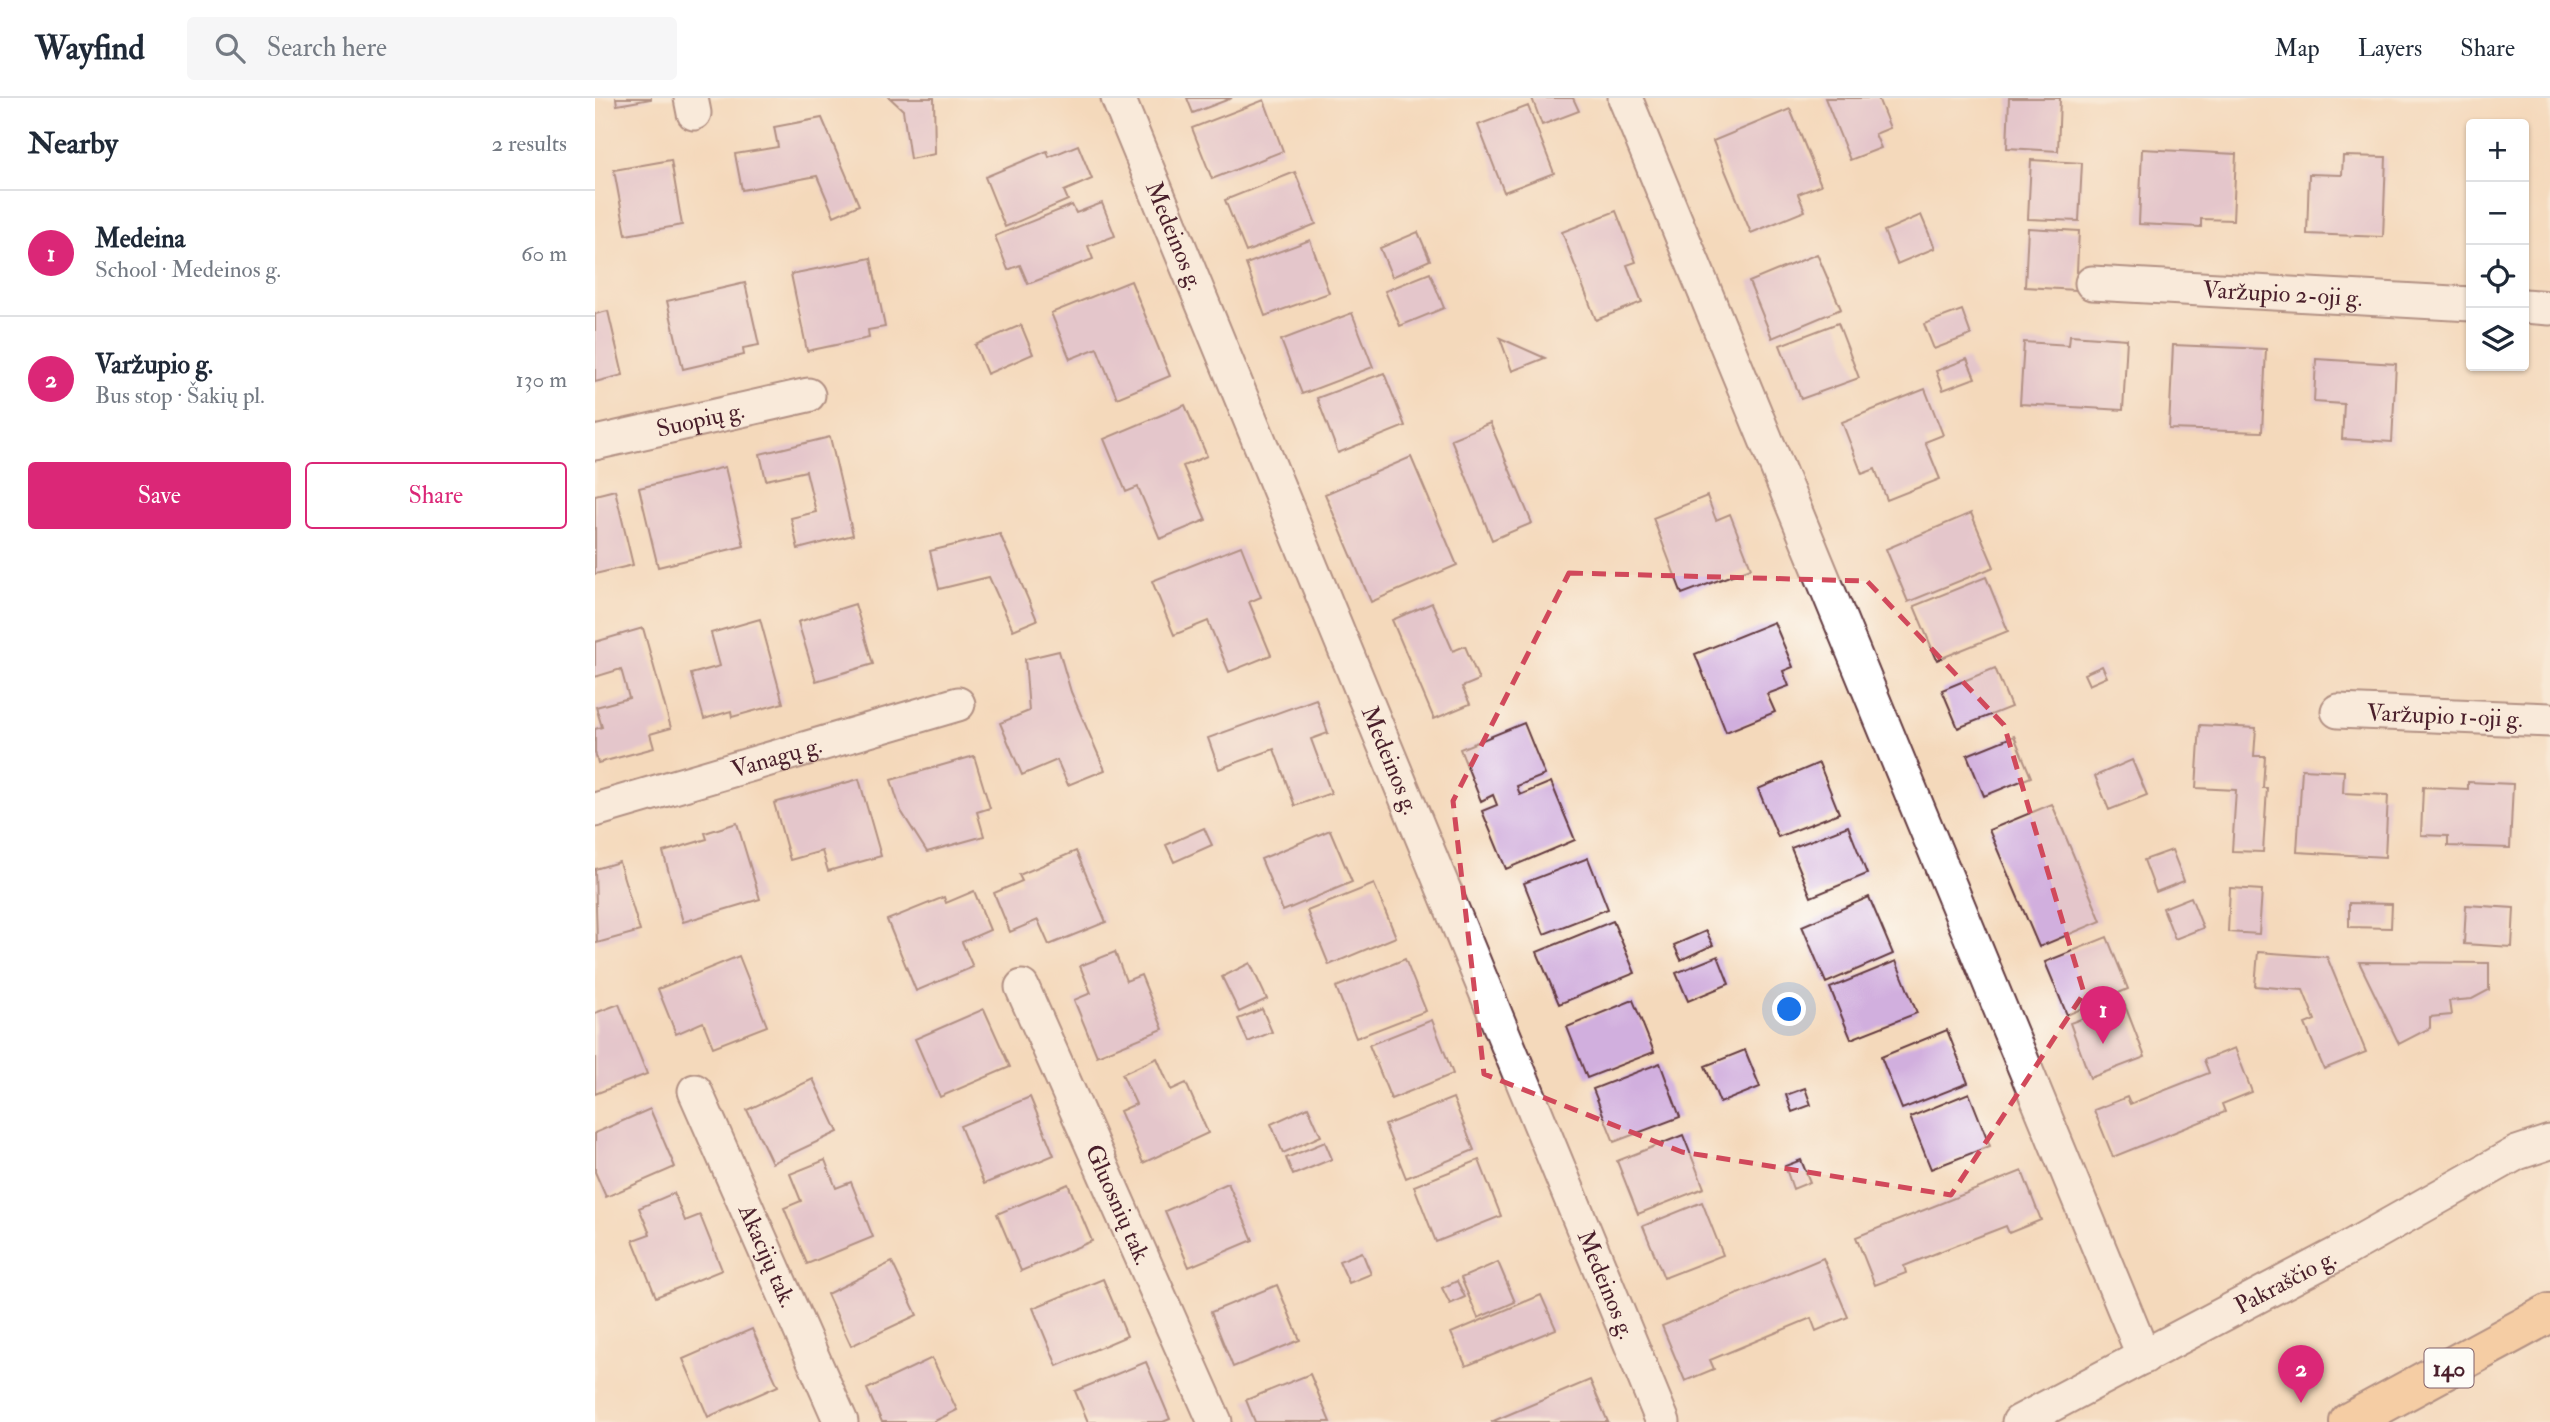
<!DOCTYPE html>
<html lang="en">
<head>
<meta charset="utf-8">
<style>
  :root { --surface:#fff; --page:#f6f6f7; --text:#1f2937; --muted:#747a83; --line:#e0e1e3; --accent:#db2777 }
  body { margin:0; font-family:"IM FELL Double Pica",serif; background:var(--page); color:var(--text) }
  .controls { position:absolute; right:21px; top:21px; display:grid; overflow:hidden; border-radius:7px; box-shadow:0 2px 5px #0004 }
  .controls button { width:63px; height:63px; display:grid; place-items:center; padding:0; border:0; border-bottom:2px solid var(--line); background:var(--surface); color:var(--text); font:35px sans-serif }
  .you { position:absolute; left:1195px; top:912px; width:24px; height:24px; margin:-18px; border:5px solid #fff; border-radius:50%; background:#1a73e8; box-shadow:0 0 0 10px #1a73e833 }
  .badge { display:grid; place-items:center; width:46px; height:46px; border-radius:50%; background:var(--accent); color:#fff; font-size:23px; font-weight:700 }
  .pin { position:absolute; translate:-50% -58px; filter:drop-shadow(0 2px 4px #0008) }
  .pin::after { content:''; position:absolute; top:37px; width:24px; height:21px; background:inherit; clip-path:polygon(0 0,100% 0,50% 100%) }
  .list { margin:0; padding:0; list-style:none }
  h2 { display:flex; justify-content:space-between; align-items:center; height:91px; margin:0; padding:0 28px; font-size:30px }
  h2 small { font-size:23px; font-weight:400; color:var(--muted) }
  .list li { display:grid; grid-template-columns:46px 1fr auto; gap:21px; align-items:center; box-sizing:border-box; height:126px; padding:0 28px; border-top:2px solid var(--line) }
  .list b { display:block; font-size:26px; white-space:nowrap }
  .list p { margin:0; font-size:23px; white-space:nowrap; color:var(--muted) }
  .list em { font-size:23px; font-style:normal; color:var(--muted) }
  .actions { display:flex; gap:14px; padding:21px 28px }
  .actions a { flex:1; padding:16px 0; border:2px solid var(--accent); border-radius:7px; text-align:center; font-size:24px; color:var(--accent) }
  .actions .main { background:var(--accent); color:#fff }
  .icon { flex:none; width:38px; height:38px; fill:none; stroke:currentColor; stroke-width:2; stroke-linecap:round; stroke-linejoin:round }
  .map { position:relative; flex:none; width:1955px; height:1324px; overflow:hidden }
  header { display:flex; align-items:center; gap:42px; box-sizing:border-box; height:98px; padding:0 35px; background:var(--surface); border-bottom:2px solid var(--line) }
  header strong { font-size:33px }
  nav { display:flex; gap:38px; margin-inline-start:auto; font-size:24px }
  .search { width:490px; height:63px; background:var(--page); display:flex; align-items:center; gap:18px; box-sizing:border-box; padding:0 24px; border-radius:7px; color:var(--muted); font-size:26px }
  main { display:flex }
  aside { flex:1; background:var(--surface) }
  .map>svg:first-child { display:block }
</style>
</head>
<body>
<header>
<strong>Wayfind</strong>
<div class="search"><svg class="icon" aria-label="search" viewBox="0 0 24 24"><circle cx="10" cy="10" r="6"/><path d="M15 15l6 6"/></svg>Search here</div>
<nav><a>Map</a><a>Layers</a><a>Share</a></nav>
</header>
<main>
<aside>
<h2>Nearby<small>2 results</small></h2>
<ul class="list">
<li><span class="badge">1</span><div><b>Medeina</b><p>School · Medeinos g.</p></div><em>60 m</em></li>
<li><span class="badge">2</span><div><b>Varžupio g.</b><p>Bus stop · Šakių pl.</p></div><em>130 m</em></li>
</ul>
<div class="actions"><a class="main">Save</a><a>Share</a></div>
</aside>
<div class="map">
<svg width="1955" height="1324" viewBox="0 0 1955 1324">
  <rect width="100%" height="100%" fill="#fdfcf7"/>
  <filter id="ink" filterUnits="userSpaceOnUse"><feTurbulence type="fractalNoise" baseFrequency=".0143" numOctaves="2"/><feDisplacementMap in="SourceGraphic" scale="14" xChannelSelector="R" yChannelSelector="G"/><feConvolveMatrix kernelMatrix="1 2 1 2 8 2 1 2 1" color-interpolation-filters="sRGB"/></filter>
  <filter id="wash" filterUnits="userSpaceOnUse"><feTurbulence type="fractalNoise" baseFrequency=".00686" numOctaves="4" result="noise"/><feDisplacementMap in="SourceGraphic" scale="28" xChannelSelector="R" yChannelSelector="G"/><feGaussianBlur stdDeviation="1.57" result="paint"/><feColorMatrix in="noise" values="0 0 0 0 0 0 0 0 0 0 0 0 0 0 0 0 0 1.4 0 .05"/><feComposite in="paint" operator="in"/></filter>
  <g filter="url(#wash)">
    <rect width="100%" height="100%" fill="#f4d9bb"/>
    <g id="blocks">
      <path fill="#d1afde" d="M21 0H56V1L22 7Z
        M295 0H339L340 56 315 61 308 12Z
        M592 0H637L598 15Z
        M937 0H978L984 13 947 27Z
        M1230 0H1283L1295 30 1280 36 1286 50 1255 62Z
        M1414 0H1465L1463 53 1412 50Z
        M669 2 688 53 617 81 597 30Z
        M933 8 959 75 909 94 883 27Z
        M1195 11 1226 87 1203 96 1210 113 1156 135 1118 43Z
        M227 20 264 107 239 118 222 78 147 92 140 56 183 49 179 29Z
        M483 47 497 81 469 93 473 102 410 129 390 79 452 53 454 59Z
        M1547 51 1641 56 1638 122 1606 121V129L1544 126Z
        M1748 58 1791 59 1788 139 1712 136 1714 76 1747 77Z
        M76 62 87 127 31 137 19 72Z
        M1436 62 1487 65 1484 123 1433 121Z
        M700 74 721 126 651 154 630 102Z
        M507 105 520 138 493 148 498 161 433 186 425 167 413 172 400 138 477 107 481 115Z
        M1021 113 1041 164 1032 167 1047 204 1001 222 967 134Z
        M1326 117 1340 150 1302 166 1289 133Z
        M1433 130 1484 133 1481 192 1430 189Z
        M823 134 835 162 797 179 785 150Z
        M715 142 734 195 670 218 651 166Z
        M1222 156 1246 211 1177 240 1154 184Z
        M276 160 290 229 273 232 274 240 212 253 196 176Z
        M835 175 849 210 805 228 790 193Z
        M536 183 575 278 522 300 502 250 475 261 456 215Z
        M150 185 164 247 148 250 149 257 88 271 72 203Z
        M1367 212 1376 237 1339 251 1329 226Z
        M13 213 28 277 0 284V216Z
        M757 215 778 269 707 296 686 242Z
        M1243 225 1264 280 1206 301 1185 247Z
        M426 227 438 256 392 276 380 247Z
        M1475 237 1532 241 1528 312 1425 306 1429 244 1474 247Z
        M905 240 950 260 917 273Z
        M1578 247 1671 251 1667 334 1574 331Z
        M1372 261 1380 280 1348 292 1341 273Z
        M1721 261 1801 266 1797 344 1747 341 1749 306 1719 304Z
        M789 275 810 328 743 355 722 300Z
        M1330 291 1348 337 1330 344 1345 381 1292 402 1280 371 1267 376 1247 324Z
        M590 307 612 358 588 368 611 422 565 441 543 389 531 394 509 341Z
        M895 325 937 425 897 442 856 341Z
        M235 339 258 437 203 451 196 420 221 414 211 373 171 382 165 356Z
        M816 359 862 467 776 504 730 396Z
        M130 369 149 448 63 469 44 390Z
        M20 392 38 467 0 476V397Z
        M1112 398 1121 422 1135 416 1156 470 1087 496 1058 420Z
        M1376 415 1399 469 1313 504 1291 451Z
        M405 436 442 522 418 532 394 479 344 491 335 453Z
        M646 448 666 499 654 504 676 557 634 574 613 523 579 537 557 483Z
        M1391 479 1413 533 1342 562 1319 508Z
        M837 505 858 553 870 548 884 582 867 589 875 606 839 621 797 522Z
        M260 506 278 566 221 583 203 524Z
        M165 521 188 605 137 619 136 613 109 621 96 576 125 568 116 535Z
        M1179 524 1198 569 1188 573 1194 588 1172 596 1180 614 1131 634 1100 556Z
        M48 530 76 630 55 636 59 650 3 665 0 654V631L7 629 1 609 34 600 26 571 0 579V544Z
        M464 553 476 594 510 672 473 687 462 662 427 677 405 625 434 613 430 561Z
        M1507 568 1512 579 1494 587 1489 576Z
        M1400 570 1416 609 1363 630 1347 592Z
        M721 601 733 635 716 641 736 695 700 708 679 651 624 671 613 640Z
        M929 625 950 677 922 688 925 697 956 684 980 742 911 771 887 713 902 707 898 697 886 703 865 651Z
        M1605 627 1661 630 1659 658H1670L1668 690H1672L1668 754 1637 753 1641 692 1601 690Z
        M1419 638 1436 679 1389 698 1372 657Z
        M379 658 395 710 382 714 389 738 332 754 306 713 296 682Z
        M1537 662 1552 697 1514 712 1500 678Z
        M1224 665 1244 715 1183 739 1163 691Z
        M1707 671 1749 673 1748 695 1793 697 1790 759 1702 754Z
        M264 681 286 758 233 773 227 753 195 762 179 705Z
        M1873 684 1918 686 1915 750 1853 748V738L1826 737 1828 689 1873 691Z
        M1457 706 1506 823 1444 849 1394 732Z
        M142 725 165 801 88 824 68 754 112 741 110 735Z
        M1253 728 1272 776 1216 799 1196 750Z
        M609 730 617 747 579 764 571 747Z
        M735 732 757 784 688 813 666 761Z
        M1577 752 1589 783 1561 794 1549 762Z
        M481 753 511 824 454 847 443 822 415 834 399 795 427 783 424 777Z
        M993 760 1013 811 949 836 929 785Z
        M24 764 45 833 2 845 0 771Z
        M779 786 801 839 734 867 712 813Z
        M1635 790 1667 792 1664 836 1633 834Z
        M379 793 395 832 367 844 378 869 321 893 292 822 349 799 351 805Z
        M1274 799 1298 856 1231 885 1207 828Z
        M1596 799 1608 830 1580 841 1568 810Z
        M1754 805 1797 806 1796 830 1754 829Z
        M1871 807 1919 810 1917 849 1869 846Z
        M1018 823 1040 875 964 906 942 854Z
        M1111 833 1118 847 1086 862 1079 847Z
        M1512 839 1533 891 1472 917 1450 864Z
        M520 854 531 883 546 877 568 931 502 958 479 902 496 895 485 868Z
        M1663 854 1732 859 1771 954 1729 971 1710 926 1720 922 1708 892 1660 888Z
        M144 858 172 928 118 949 108 924 81 936 63 891Z
        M1123 858 1134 886 1093 903 1081 875Z
        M810 861 831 913 761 940 741 889Z
        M1301 863 1322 915 1256 941 1235 890Z
        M1764 864 1894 865V892L1877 901 1854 903 1856 917 1835 919V930L1804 946Z
        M655 865 672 901 644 914 627 879Z
        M1038 902 1059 954 992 980 972 929Z
        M1529 905 1550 959 1495 980 1475 925Z
        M24 906 52 976 0 996V915Z
        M389 911 415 969 345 999 320 941Z
        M667 911 677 934 653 944 643 921Z
        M837 922 858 976 796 1001 774 947Z
        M1352 932 1373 985 1307 1011 1286 959Z
        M1640 950 1657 994 1627 1006 1630 1014 1518 1059 1499 1012 1532 999 1535 1006 1614 975 1609 962Z
        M1150 952 1165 989 1125 1005 1110 968Z
        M562 960 576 992 591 985 613 1035 548 1065 525 1013 541 1006 527 976Z
        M1065 965 1085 1019 1019 1044 998 991Z
        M218 981 243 1034 177 1065 152 1012Z
        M1210 990 1216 1007 1197 1014 1191 997Z
        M1374 995 1395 1048 1336 1071 1315 1019Z
        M435 999 459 1057 389 1086 365 1028Z
        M858 1000 879 1052 811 1080 790 1027Z
        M713 1009 726 1038 688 1055 676 1026Z
        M55 1011 80 1069 11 1099 0 1074V1035Z
        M1088 1037 1109 1090 1043 1116 1022 1063Z
        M730 1044 737 1061 698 1077 691 1060Z
        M230 1062 241 1090 256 1084 278 1139 212 1166 189 1110 206 1103 195 1076Z
        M884 1062 906 1118 841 1144 819 1088Z
        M1206 1062 1215 1084 1198 1091 1190 1068Z
        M1427 1073 1446 1122 1414 1135 1411 1128 1359 1148 1309 1168 1311 1175 1280 1187 1261 1139Z
        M633 1085 658 1142 594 1169 570 1113Z
        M473 1086 497 1143 426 1173 402 1116Z
        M79 1095 90 1123 105 1117 127 1172 61 1199 38 1142 55 1136 44 1110Z
        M1107 1104 1128 1157 1069 1180 1048 1128Z
        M767 1154 776 1176 754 1185 744 1163Z
        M1228 1160 1253 1219 1221 1233 1216 1220 1115 1262 1119 1271 1090 1283 1067 1228Z
        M297 1164 322 1217 256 1248 232 1196Z
        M903 1164 920 1204 883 1220 866 1180Z
        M508 1181 532 1238 462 1268 438 1210Z
        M862 1183 870 1199 855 1206 847 1190Z
        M682 1187 705 1242 638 1269 616 1214Z
        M946 1197 961 1231 871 1268 856 1235Z
        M157 1231 183 1288 113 1319 88 1261Z
        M337 1260 362 1312 338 1324H287L272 1291Z
        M551 1264 575 1321 568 1324H493L480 1293Z
        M715 1276 735 1324H660L651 1302Z
        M995 1282 1013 1324H896L936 1307Z"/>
    </g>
  </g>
  <g filter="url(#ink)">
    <use href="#blocks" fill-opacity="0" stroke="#643b41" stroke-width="2"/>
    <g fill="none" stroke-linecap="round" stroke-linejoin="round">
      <g stroke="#643b41" stroke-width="37">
        <g id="minor">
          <path d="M96 0 99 15"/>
          <path id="s1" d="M523 0 1068 1324"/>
          <path d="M1030 0 1549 1259"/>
          <path id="s2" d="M1497 185 1876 206"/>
          <path d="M1929 208 1955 210"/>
          <path id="s3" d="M0 345 213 297"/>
          <path id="s4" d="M1743 613 1955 622"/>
          <path id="s5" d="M0 712 363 606"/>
          <path id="s6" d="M427 889 620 1324"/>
          <path id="s7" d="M100 993 246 1324"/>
          <path id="s8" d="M1424 1324 1748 1153 1922 1055 1955 1044"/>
        </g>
      </g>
      <g stroke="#643b41" stroke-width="42">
        <path id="major" d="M1754 1324 1955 1215"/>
      </g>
      <use href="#minor" stroke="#fff" stroke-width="33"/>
      <use href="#major" stroke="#f6be87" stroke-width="38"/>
    </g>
  </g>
  <path d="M0 0H1955V1324H0ZM974 475 1272 483 1409 627 1489 895 1356 1097 1087 1054 889 976 858 703Z" fill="#f4d9bb" fill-opacity=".55" fill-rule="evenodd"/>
  <path fill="none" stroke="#d1495b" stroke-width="5" stroke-dasharray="14 9" stroke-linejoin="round" d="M974 475 1272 483 1409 627 1489 895 1356 1097 1087 1054 889 976 858 703Z"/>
  <g text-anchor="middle" stroke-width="6" stroke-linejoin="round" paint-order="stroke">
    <rect fill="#fdfcf7" stroke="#806168" stroke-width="2" x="1829.5" y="1250.5" width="49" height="39" rx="5"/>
    <g font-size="23" font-weight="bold" fill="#4a1f2b">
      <text x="1854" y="1278">140</text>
    </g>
    <g font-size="24" fill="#4a1f2b" stroke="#fdfcf7">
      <text dy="8" stroke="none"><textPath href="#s1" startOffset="149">Medeinos g.</textPath></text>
      <text dy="8" stroke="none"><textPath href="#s2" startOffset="191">Varžupio 2-oji g.</textPath></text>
      <text dy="8" stroke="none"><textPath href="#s3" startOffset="108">Suopių g.</textPath></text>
      <text dy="8" stroke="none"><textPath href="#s4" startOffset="107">Varžupio 1-oji g.</textPath></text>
      <text dy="8" stroke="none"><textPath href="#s5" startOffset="189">Vanagų g.</textPath></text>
      <text dy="8" stroke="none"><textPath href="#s1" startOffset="716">Medeinos g.</textPath></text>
      <text dy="8" stroke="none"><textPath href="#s6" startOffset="238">Gluosnių tak.</textPath></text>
      <text dy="8" stroke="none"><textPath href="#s7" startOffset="180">Akacijų tak.</textPath></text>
      <text dy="8" stroke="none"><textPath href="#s8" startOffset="301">Pakraščio g.</textPath></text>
      <text dy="8" stroke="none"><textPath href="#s1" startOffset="1283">Medeinos g.</textPath></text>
    </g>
  </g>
</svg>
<div class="controls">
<button>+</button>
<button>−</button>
<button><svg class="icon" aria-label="locate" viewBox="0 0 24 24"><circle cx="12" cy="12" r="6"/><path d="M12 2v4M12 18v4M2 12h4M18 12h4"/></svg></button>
<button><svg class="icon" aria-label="layers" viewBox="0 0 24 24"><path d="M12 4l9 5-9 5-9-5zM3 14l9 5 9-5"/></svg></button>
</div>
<div class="you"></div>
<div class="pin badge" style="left:1508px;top:946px">1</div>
<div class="pin badge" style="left:1706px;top:1305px">2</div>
</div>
</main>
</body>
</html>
